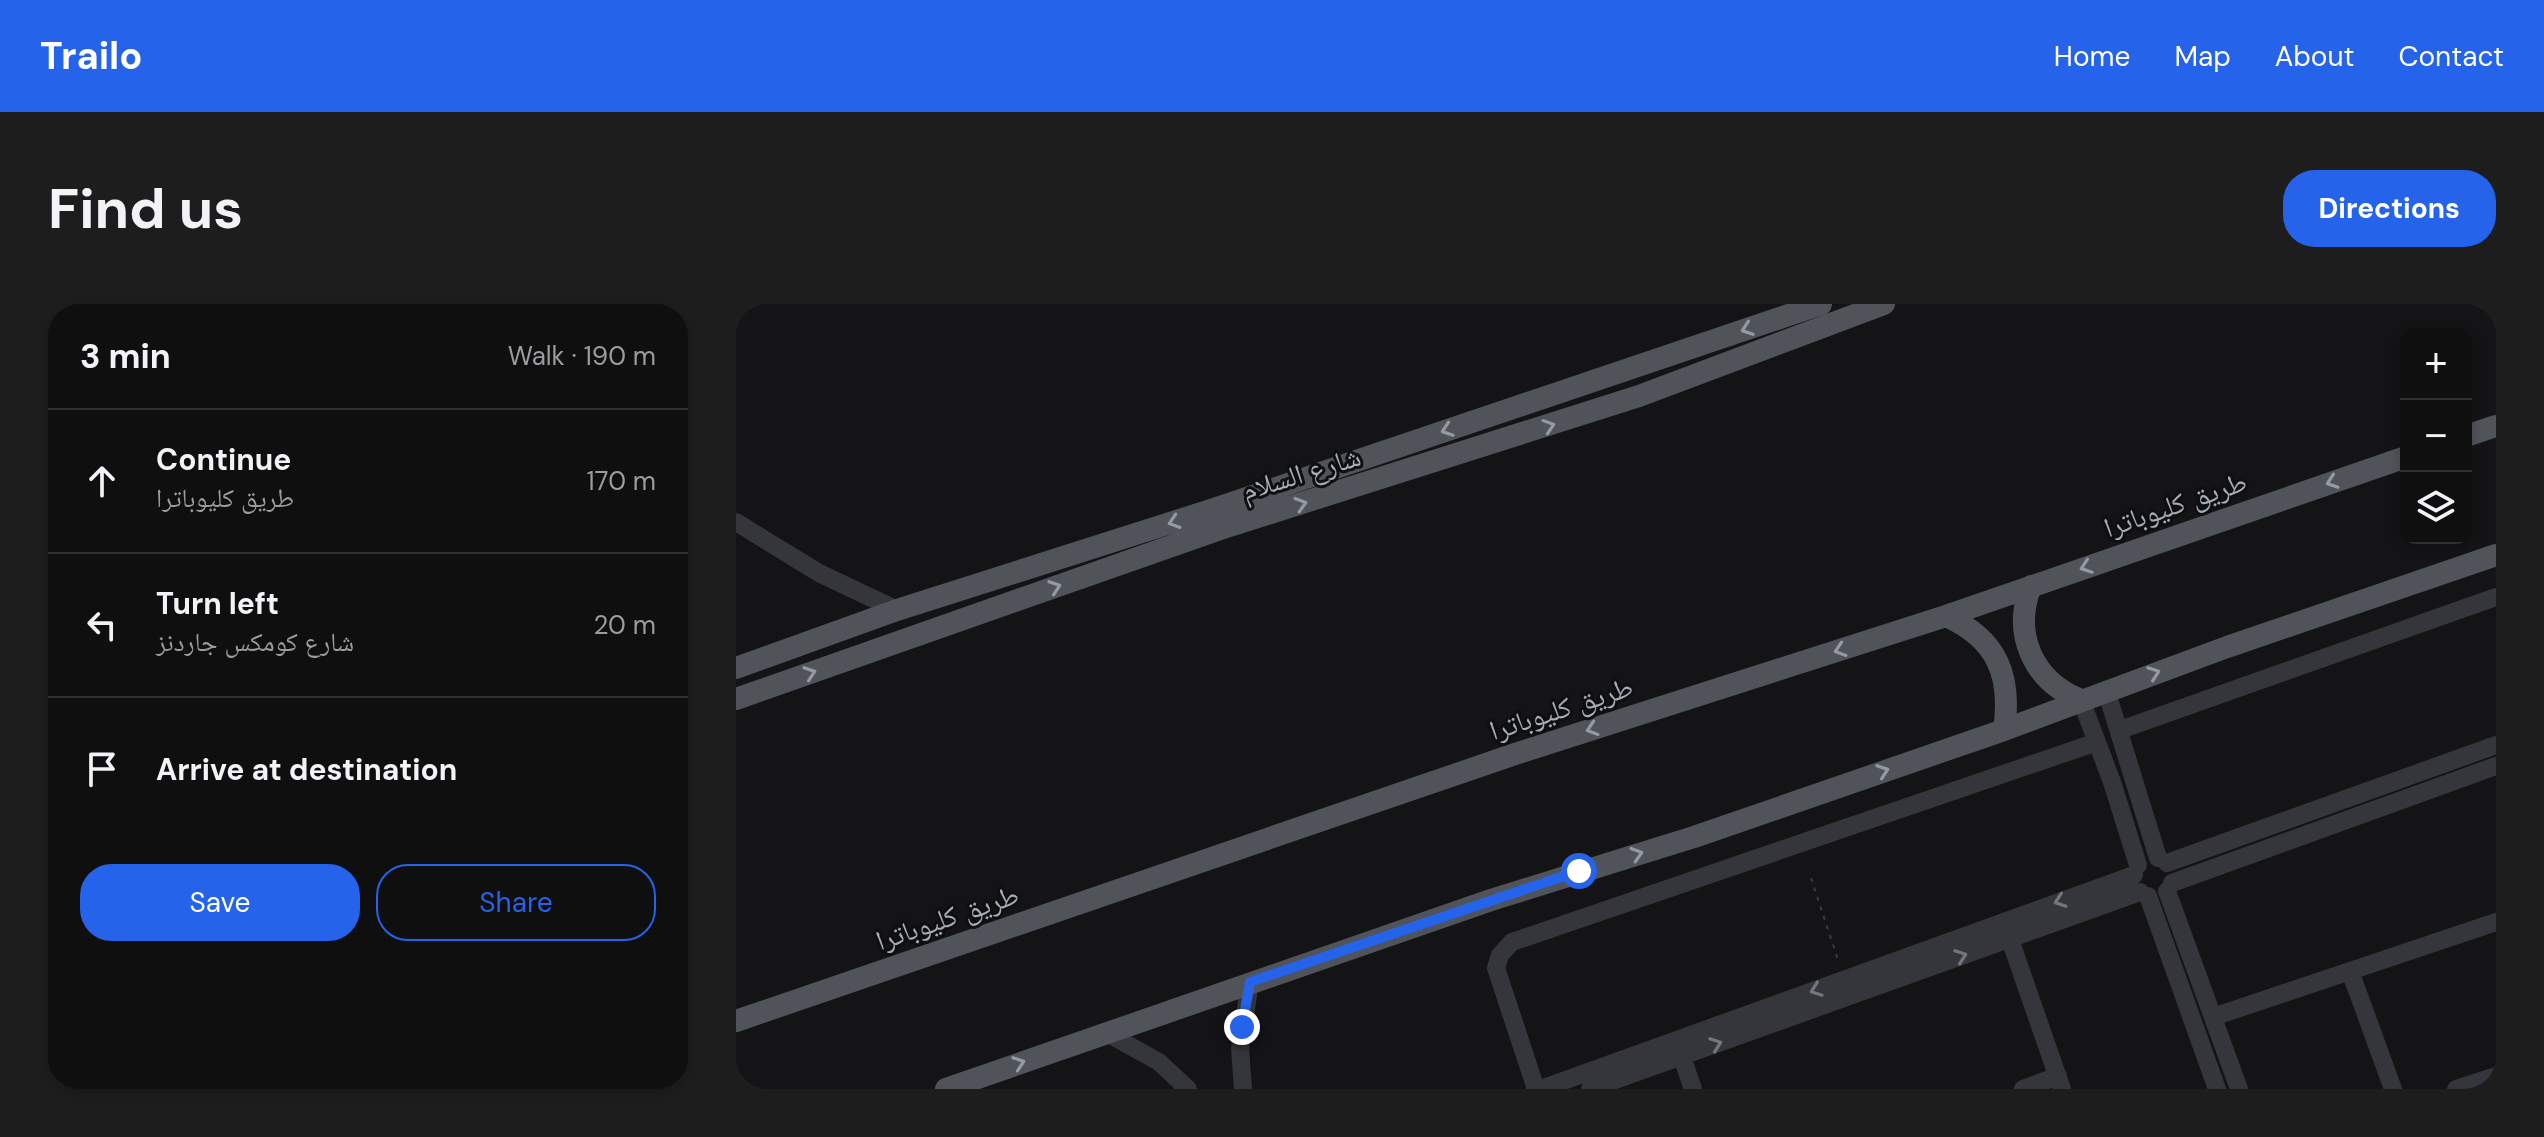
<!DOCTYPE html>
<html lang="en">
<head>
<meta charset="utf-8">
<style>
  :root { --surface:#0f0f10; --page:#1d1d1e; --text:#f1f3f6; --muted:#9b9c9f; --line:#2f2f30; --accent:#2563eb }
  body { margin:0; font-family:"DM Sans","Noto Naskh Arabic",sans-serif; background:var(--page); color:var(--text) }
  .controls { position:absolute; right:24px; top:24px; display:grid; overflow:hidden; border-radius:16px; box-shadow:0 4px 12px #0003 }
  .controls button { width:72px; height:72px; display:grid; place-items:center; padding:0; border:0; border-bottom:2px solid var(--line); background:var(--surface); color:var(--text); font:40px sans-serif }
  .stop { position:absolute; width:24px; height:24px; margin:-18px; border:6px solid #2563eb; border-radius:50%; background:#fff }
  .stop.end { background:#2563eb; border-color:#fff; box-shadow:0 2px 8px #0008 }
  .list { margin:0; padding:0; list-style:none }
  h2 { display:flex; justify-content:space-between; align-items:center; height:104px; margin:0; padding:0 32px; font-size:34px }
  h2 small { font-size:26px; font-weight:400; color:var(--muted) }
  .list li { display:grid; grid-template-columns:52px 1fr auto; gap:24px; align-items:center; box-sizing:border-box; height:144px; padding:0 32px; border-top:2px solid var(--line) }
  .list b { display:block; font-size:30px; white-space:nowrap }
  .list p { margin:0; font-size:26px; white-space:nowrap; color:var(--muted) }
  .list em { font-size:26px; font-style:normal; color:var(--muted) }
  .actions { display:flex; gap:16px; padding:24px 32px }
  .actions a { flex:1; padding:18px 0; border:2px solid var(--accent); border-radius:32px; text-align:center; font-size:28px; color:var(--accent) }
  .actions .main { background:var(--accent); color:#fff }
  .icon { flex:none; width:44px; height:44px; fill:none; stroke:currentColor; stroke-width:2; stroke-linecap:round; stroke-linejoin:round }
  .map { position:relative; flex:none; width:1760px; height:785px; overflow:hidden; border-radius:32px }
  header { display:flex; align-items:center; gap:48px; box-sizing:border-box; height:112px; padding:0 40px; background:var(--accent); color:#fff }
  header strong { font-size:38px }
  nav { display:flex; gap:44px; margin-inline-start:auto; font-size:28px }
  .intro { display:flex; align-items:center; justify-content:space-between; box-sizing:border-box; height:192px; padding:0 48px }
  h1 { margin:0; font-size:56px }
  .button { padding:20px 36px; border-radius:32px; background:var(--accent); color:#fff; font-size:28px; font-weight:700 }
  main { display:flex; gap:48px; padding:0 48px }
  aside { flex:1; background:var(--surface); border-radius:32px; box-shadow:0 4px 12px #0003 }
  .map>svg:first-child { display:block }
</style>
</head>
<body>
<header>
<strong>Trailo</strong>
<nav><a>Home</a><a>Map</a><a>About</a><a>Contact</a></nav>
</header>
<div class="intro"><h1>Find us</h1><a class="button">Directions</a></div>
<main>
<aside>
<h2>3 min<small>Walk · 190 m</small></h2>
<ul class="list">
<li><svg class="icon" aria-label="ahead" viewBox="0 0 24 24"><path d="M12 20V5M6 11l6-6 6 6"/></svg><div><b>Continue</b><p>طريق كليوباترا</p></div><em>170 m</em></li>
<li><svg class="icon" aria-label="left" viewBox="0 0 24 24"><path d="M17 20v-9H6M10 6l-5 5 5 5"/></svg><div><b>Turn left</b><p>شارع كومكس جاردنز</p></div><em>20 m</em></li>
<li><svg class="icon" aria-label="arrive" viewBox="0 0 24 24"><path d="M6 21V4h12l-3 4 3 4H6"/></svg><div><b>Arrive at destination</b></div></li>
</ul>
<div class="actions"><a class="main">Save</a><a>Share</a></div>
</aside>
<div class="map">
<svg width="1760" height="785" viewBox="0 0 1760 785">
  <rect width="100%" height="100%" fill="#141416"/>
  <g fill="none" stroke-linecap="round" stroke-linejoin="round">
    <path stroke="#3a3d42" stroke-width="2" stroke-dasharray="4 6" stroke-linecap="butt" d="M1075 574 1103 659"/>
    <path stroke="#34363b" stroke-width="18" d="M0 218 83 269 161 306
      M1370 386 1422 554
      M1345 396 1376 478 1402 561
      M1384 426 1760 293
      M1431 559 1760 441
      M1436 579 1760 462
      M1431 587 1503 785
      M1412 592 1481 785
      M1270 624 1326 785
      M1614 667 1657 785
      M1477 713 1760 618
      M369 728 423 758 452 785
      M946 753 957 785
      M507 785 504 744 514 678
      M800 785 760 664 764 651 776 638 1361 438
      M805 785 1398 571
      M854 785 1404 588
      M1287 785 1322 772
      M1720 785 1760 772"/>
    <path stroke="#50545a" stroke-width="22" d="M1730 132 1760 122
      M1295 282C1276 330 1297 377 1345 396
      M1210 312C1261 335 1276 371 1268 426
      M0 364 161 306 478 205 1085 0
      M0 395 484 225 903 92 1148 0
      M0 717 782 449 1210 312 1670 153
      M210 785 755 596 958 533 1268 426 1491 343 1760 251"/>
  </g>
  <defs><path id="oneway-chevron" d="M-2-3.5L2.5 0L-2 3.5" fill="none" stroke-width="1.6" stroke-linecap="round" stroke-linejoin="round" transform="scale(2)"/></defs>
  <g stroke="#939aa4">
    <use href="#oneway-chevron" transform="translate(1011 25) rotate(161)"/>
    <use href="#oneway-chevron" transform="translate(813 122) rotate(-18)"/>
    <use href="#oneway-chevron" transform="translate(711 126) rotate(161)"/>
    <use href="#oneway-chevron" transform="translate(1596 178) rotate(161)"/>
    <use href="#oneway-chevron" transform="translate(565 200) rotate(-17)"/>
    <use href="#oneway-chevron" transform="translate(438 218) rotate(162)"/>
    <use href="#oneway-chevron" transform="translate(1350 263) rotate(161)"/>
    <use href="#oneway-chevron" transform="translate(319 283) rotate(-19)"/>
    <use href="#oneway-chevron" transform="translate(1104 346) rotate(162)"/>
    <use href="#oneway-chevron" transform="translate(74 369) rotate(-19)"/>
    <use href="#oneway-chevron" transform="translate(1418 369) rotate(-20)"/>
    <use href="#oneway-chevron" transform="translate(856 425) rotate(162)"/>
    <use href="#oneway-chevron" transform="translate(1147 467) rotate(-19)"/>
    <use href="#oneway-chevron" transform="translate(901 550) rotate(-17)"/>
    <use href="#oneway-chevron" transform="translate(283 759) rotate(-19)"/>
  </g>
  <g stroke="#72777f">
    <use href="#oneway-chevron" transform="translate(1324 597) rotate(161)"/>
    <use href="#oneway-chevron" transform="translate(1225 652) rotate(-20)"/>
    <use href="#oneway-chevron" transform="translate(1080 686) rotate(160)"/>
    <use href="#oneway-chevron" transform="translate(980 740) rotate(-20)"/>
  </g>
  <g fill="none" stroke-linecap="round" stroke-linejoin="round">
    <path stroke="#2563eb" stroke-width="10" d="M506 723 514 678 843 567"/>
  </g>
  <g text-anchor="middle" stroke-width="6" stroke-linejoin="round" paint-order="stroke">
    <g font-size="28" fill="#a4acb7" stroke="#0f0f11">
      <text transform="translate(565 169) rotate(-17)" y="10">شارع السلام</text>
      <text transform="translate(1439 200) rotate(-19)" y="10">طريق كليوباترا</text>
      <text transform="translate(825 404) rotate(-18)" y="10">طريق كليوباترا</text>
      <text transform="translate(211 613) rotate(-19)" y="10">طريق كليوباترا</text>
    </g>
  </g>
</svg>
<div class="controls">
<button>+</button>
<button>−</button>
<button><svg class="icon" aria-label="layers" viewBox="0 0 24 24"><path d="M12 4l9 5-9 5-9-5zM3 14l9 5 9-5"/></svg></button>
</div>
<div class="stop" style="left:843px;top:567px"></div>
<div class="stop end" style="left:506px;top:723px"></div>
</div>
</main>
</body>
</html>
